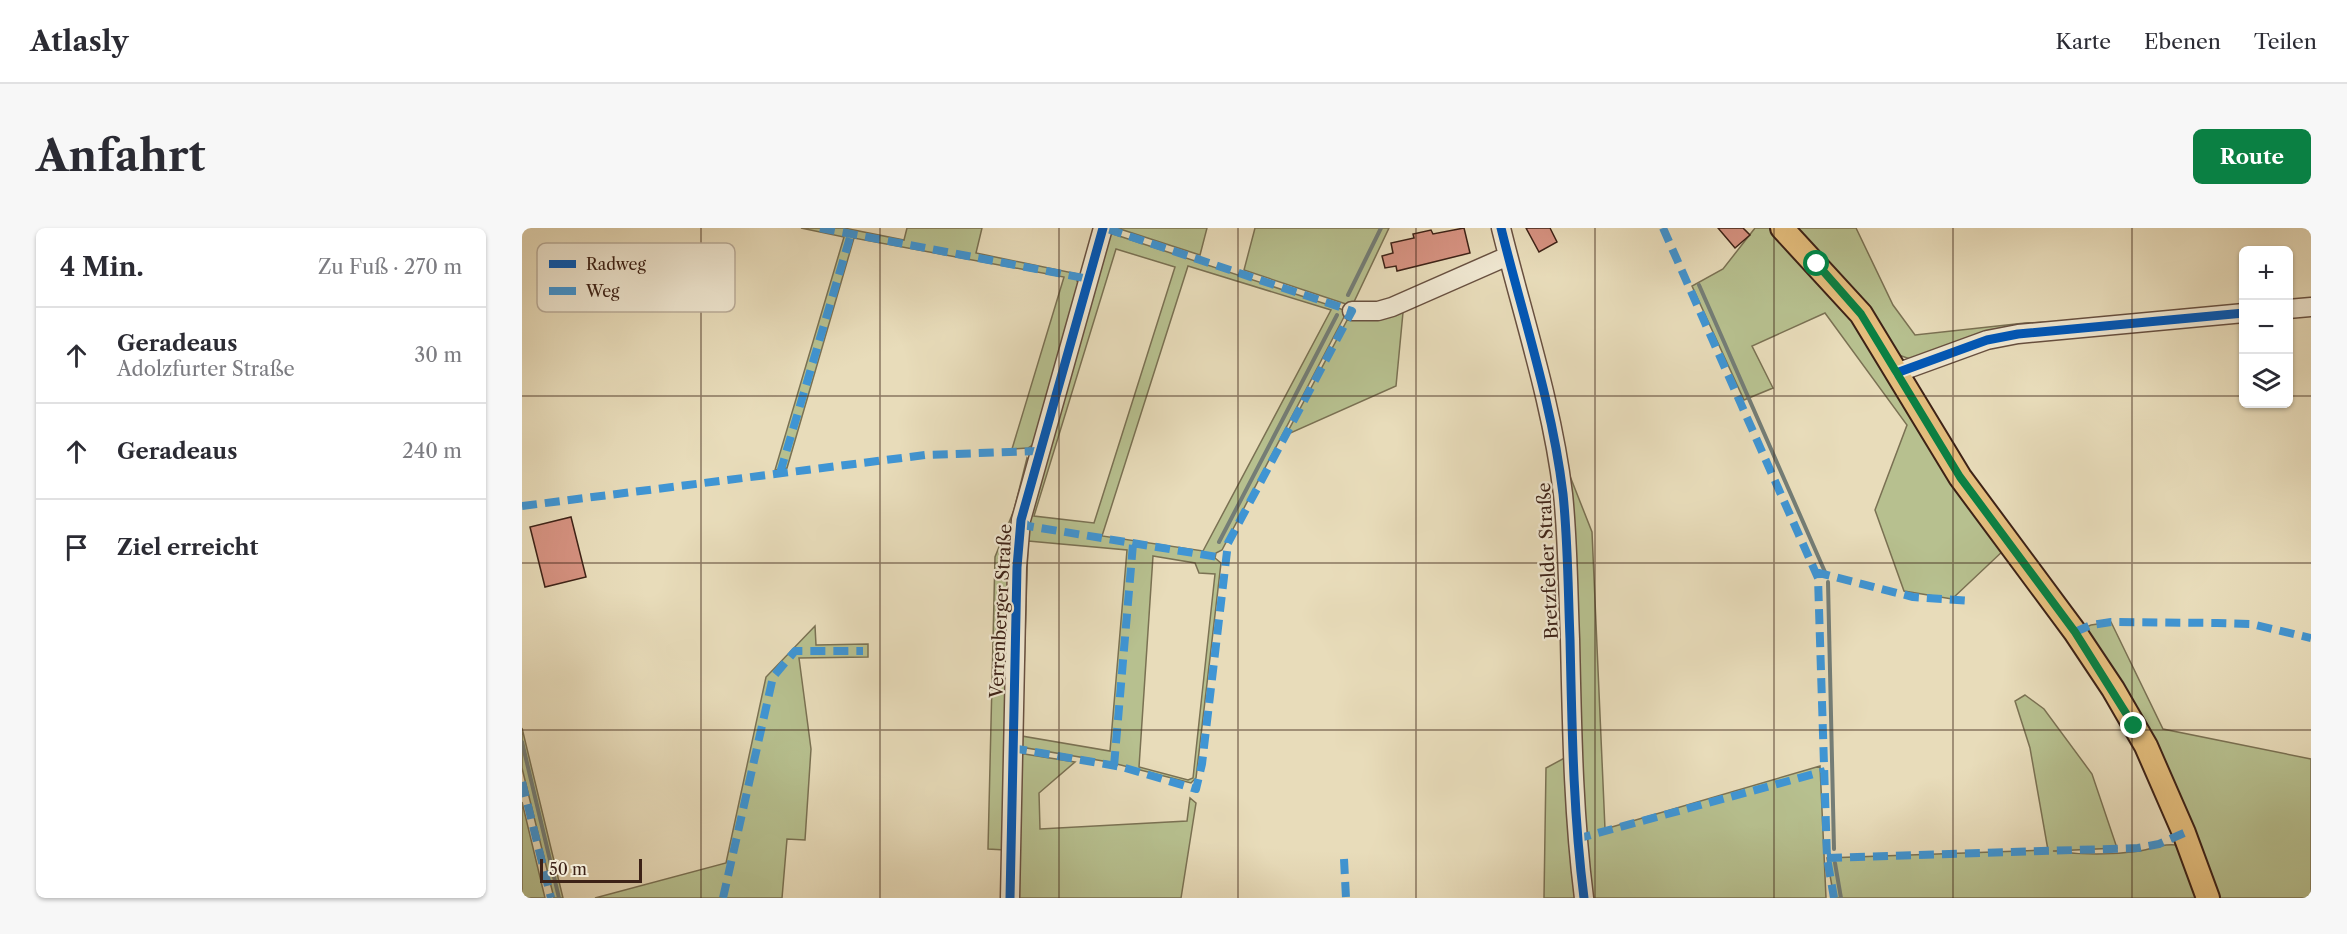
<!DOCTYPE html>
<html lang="de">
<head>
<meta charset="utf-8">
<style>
  :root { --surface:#fff; --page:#f7f7f7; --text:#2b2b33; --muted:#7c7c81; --line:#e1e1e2; --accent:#0b8043 }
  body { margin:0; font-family:"Libre Caslon Text",serif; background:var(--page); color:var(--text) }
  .controls { position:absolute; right:18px; top:18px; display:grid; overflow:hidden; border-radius:9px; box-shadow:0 2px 4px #0004 }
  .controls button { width:54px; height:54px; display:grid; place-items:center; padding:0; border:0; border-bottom:2px solid var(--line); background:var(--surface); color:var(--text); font:30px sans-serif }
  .scale { position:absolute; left:18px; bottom:15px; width:102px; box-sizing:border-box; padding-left:6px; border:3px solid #3d2217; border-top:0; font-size:16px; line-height:21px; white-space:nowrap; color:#3d2217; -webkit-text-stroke:4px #f0e8d2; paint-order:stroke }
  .stop { position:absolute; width:18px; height:18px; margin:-14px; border:4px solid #0b8043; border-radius:50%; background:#fff }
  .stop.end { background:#0b8043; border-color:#fff; box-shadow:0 2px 6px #0008 }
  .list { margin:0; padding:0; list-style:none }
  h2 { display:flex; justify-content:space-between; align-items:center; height:78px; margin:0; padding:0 24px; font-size:26px }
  h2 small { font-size:20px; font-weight:400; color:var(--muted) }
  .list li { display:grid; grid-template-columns:39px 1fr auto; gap:18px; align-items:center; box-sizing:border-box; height:96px; padding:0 24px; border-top:2px solid var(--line) }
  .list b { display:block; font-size:22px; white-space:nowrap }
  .list p { margin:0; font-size:20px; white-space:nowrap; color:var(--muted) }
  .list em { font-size:20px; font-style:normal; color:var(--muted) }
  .icon { flex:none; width:33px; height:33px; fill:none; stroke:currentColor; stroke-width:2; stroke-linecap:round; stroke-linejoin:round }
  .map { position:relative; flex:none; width:1789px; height:670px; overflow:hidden; border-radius:9px }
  header { display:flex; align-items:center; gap:36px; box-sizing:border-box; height:84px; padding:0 30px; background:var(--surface); border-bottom:2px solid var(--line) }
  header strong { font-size:28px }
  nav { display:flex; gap:33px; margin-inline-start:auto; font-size:21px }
  .intro { display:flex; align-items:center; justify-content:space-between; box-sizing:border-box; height:144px; padding:0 36px }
  h1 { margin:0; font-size:42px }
  .button { padding:15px 27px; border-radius:9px; background:var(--accent); color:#fff; font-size:21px; font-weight:700 }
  main { display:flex; gap:36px; padding:0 36px }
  aside { flex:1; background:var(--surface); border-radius:9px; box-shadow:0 2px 4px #0004 }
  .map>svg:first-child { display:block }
</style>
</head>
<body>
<header>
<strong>Atlasly</strong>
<nav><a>Karte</a><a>Ebenen</a><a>Teilen</a></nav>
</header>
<div class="intro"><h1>Anfahrt</h1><a class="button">Route</a></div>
<main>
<aside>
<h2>4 Min.<small>Zu Fuß · 270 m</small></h2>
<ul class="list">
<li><svg class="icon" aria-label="ahead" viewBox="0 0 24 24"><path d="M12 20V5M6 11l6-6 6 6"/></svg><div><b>Geradeaus</b><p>Adolzfurter Straße</p></div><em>30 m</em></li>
<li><svg class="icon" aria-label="ahead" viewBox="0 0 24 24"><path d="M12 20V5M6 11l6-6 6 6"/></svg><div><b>Geradeaus</b></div><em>240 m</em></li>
<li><svg class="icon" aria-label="arrive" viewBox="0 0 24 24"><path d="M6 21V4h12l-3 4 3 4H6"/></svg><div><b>Ziel erreicht</b></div></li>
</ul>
</aside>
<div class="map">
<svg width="1789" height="670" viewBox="0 0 1789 670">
  <rect width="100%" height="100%" fill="#e8dcba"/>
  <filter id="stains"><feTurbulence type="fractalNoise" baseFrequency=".00333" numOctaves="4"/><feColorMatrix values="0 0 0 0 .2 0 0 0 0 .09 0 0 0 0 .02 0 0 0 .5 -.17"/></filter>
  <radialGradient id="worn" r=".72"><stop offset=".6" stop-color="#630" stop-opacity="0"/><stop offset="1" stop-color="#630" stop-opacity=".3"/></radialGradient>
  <path fill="#b7c08f" stroke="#7a7153" stroke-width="1.5" fill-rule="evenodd" d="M279 0H322L382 12 385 0H460L454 25 556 46 555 53 559 60 513 215 506 220 490 221 542 49 332 10 265 240 253 242 322 9Z
    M595 0H685L678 27Z
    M733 0H867L830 78 722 42Z
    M1233 0H1251L1335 92 1482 322 1430 371 1382 363 1353 282 1385 197 1303 85 1230 118 1251 160 1222 172 1170 58 1201 41Z
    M1268 0H1334L1371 77 1393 107 1503 95 1652 88 1388 131 1374 126Z
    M591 6 822 82 823 87 700 322 694 325 693 330 699 335 674 550 669 555 587 534 499 519 504 290 584 8ZM594 21 653 39 572 295 512 288ZM666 38 809 82 681 323 580 308ZM506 313 605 322 588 523 500 508ZM631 328 673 335 677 345 693 346 671 550 666 552 617 539Z
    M882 74 874 158 764 207 830 83Z
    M1033 210 1070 304 1083 601 1298 538 1304 670H1022L1024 540 1050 526Z
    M505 230 508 234 483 622 466 621 473 329 492 282Z
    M1589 394 1641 501 1789 531V670H1686L1662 605 1553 404 1569 397Z
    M293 398 294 417 346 416V429L277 430 289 521 283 612 265 611 260 670H73L204 635 244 449Z
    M1503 467 1522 481 1570 546 1595 620 1531 623C1559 627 1590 627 1618 623 1633 620 1645 614 1660 618L1676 670H1312L1305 630 1526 622 1508 520 1493 473Z
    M0 500 41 670H32L0 540Z
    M496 525 553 534 517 565 518 601 665 593 668 570 674 575 659 670H493Z
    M0 574 23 670H0Z"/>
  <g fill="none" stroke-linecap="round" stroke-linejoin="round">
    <path stroke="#747d76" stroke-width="4" d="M1177 57 1303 344
      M826 67 859 0
      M697 314 815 87
      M1306 354 1312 621
      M0 514 37 670
      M1313 635 1319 670"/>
  </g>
  <path fill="#d69281" stroke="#3d2217" stroke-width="1.5" d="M942 0 948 25 875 43 874 38 863 40 860 28 871 25 869 15 892 10 891 6 909 2 911 6Z
    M1004 0H1028L1035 14 1017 24Z
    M1196 0H1221L1228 7 1213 20Z
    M49 289 64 349 23 359 8 299Z"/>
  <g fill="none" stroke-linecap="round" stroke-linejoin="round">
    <g stroke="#685040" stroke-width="21">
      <path id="minor" d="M979 0C1001 89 1030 175 1041 266 1046 314 1046 363 1048 411 1050 498 1051 584 1062 670
        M1766 81 1789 79
        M830 83H856L870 79 986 28
        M1377 144 1465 112 1496 106 1722 85
        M488 670 495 339 499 292 581 0"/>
    </g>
    <g stroke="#3d2217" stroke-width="26">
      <path id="major" d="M1260 0 1339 86 1438 249 1553 404 1591 461 1624 518 1662 605 1686 670"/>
    </g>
    <use href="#minor" stroke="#f0e8d2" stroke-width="18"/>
    <use href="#major" stroke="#e4be7d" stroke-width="22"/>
    <path stroke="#3f95d4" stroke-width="8" stroke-dasharray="15 8" stroke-linecap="butt" d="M298 0 567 51
      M1141 0 1296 350 1305 630 1312 670
      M258 245 329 6
      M0 278 403 227 516 223
      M499 292 506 298 702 330
      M1293 344 1391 369 1450 373
      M1553 404 1569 397 1589 394 1695 395 1729 396 1789 410
      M490 520 600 539 674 561 680 536 706 315 830 83 583 0
      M592 538 611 316
      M0 554 29 670
      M1054 611 1303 543
      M1305 630 1616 620 1637 616 1662 605
      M822 631 824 670
      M201 670 251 449 273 423H341"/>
    <g stroke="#f0e8d2" stroke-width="13">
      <path id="cycleway" d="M979 0C1001 89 1030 175 1041 266 1046 314 1046 363 1048 411 1050 498 1051 584 1062 670
        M1377 144 1465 112 1496 106 1722 85
        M488 670 495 339 499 292 581 0"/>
    </g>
    <use href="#cycleway" stroke="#0057b8" stroke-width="9"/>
  </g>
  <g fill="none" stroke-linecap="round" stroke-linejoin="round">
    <path stroke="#0b8043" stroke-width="8" d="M1295 36 1339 86 1438 249 1553 404 1612 498"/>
  </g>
  <path fill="none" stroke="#3d2217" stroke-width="1.5" stroke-opacity="0.55" d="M179 0V670M358 0V670M537 0V670M716 0V670M894 0V670M1073 0V670M1252 0V670M1431 0V670M1610 0V670M0 168H1722M1766 168H1789M0 335H1789M0 502H1789"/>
  <g text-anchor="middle" stroke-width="4.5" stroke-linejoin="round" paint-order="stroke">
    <g font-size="18" fill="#3d2217" stroke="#f0e8d2">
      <text transform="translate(1026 333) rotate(-93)" y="6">Bretzfelder Straße</text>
      <text transform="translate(479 383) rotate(-87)" y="6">Verrenberger Straße</text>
    </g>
  </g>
  <rect x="15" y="15" width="198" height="69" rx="9" fill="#f0e8d2" stroke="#baad9a" stroke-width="1.5"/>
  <rect x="27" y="32" width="27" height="8" fill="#0057b8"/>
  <rect x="27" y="59" width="27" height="8" fill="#3f95d4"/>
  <g font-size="16" fill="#3d2217">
    <text x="64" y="42">Radweg</text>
    <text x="64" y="69">Weg</text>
  </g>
  <rect width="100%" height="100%" filter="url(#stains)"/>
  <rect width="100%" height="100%" fill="url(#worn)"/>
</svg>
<div class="controls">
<button>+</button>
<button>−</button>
<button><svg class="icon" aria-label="layers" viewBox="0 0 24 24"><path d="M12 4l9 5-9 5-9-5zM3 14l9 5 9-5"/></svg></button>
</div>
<div class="scale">50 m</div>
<div class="stop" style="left:1295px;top:36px"></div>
<div class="stop end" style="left:1612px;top:498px"></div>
</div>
</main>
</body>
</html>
